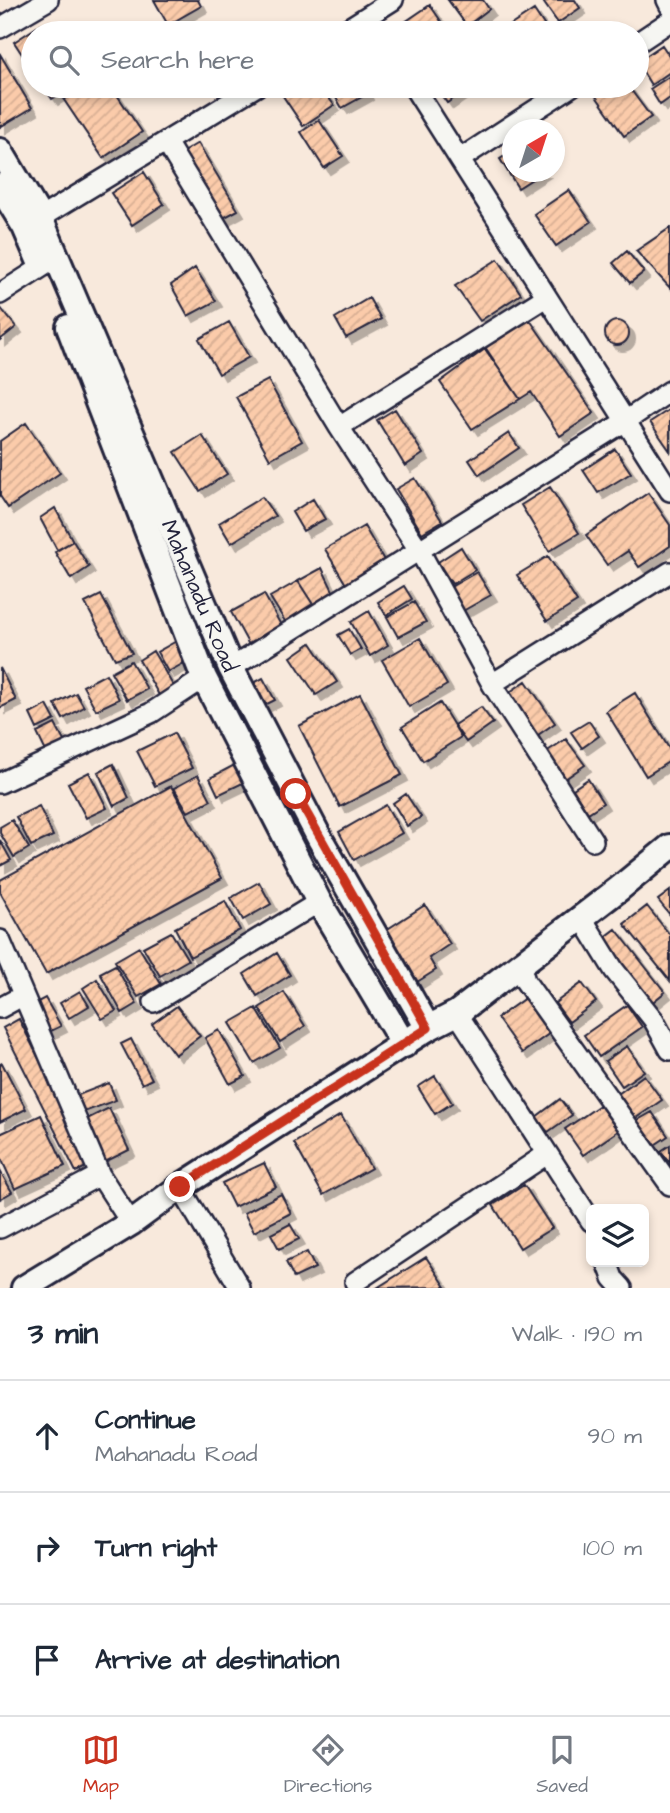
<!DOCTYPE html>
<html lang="en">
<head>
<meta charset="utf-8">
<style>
  :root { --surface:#fff; --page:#f6f6f7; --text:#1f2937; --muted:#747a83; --line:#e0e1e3; --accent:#c8321e }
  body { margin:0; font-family:"Architects Daughter",sans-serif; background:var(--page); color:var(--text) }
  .controls { position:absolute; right:21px; bottom:21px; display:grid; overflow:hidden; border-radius:10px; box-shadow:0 4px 10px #0003 }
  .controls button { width:63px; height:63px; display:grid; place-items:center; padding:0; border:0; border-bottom:2px solid var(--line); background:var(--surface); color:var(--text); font:35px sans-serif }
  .compass { position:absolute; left:502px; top:119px; width:63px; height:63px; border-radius:50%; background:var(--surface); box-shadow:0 4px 10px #0003; rotate:39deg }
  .stop { position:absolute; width:21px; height:21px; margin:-16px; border:5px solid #c8321e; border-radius:50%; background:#fff }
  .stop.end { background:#c8321e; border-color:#fff; box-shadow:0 2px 7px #0008 }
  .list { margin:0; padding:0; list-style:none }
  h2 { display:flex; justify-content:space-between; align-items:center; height:91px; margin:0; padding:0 28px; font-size:30px }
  h2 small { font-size:23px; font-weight:400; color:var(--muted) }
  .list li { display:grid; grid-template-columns:46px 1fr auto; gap:21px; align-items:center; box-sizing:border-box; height:112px; padding:0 28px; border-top:2px solid var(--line) }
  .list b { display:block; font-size:26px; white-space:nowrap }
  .list p { margin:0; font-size:23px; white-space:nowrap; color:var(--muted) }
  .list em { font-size:23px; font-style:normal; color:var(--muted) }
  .icon { flex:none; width:38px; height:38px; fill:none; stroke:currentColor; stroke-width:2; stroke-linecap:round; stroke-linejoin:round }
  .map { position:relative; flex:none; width:670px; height:1288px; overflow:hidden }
  .search { position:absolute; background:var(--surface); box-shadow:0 4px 10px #0003; left:21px; right:21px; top:21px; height:77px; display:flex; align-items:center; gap:18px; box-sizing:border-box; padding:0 24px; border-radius:38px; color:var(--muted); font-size:26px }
  .sheet { height:427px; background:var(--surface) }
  nav { display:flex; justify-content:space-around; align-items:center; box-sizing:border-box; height:98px; border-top:2px solid var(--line); background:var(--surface); font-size:19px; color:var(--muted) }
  nav a { display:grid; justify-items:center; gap:4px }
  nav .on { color:var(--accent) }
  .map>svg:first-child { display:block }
</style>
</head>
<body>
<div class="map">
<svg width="670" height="1288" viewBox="0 0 670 1288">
  <defs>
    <pattern id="building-hatch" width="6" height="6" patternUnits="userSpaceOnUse" patternTransform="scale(1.75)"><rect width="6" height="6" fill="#fbcbaa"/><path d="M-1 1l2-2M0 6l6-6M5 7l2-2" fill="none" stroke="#d7ae93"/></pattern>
    <filter id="shadow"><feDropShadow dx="6" dy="6" stdDeviation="0" flood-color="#0004"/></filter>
  </defs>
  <rect width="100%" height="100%" fill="#f8e9dc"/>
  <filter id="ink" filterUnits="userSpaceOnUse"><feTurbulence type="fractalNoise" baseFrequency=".0143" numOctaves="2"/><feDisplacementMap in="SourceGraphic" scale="14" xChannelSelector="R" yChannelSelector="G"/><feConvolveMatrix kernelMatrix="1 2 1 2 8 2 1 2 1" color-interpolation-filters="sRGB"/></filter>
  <g filter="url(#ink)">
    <path fill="url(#building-hatch)" stroke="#22223b" stroke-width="2" filter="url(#shadow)" d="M154 0H198L201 6 168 25Z
      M448 0H483L489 9 467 26Z
      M549 0H575L580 8 558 23 544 3Z
      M430 5 449 33H408L402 24Z
      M534 10 546 28 537 33H516L511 25Z
      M40 25 46 33H33V71L14 42Z
      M662 45 670 57V72L651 85 637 62Z
      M0 54 32 108 0 127Z
      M670 76V98L660 105 650 89Z
      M43 86H73L52 99Z
      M85 86H111L142 132 103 158 64 100Z
      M292 86H320L334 105 303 126 281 93Z
      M329 86H363L367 94 342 108Z
      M435 86H461L464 91 447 103Z
      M602 86H628L651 117 624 136 593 92Z
      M319 120 343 156 324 168 301 132Z
      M198 143 238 210 218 221 178 155Z
      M512 151V172H543L518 188 500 159Z
      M144 172 164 204 132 225 111 193Z
      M569 190 591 222 556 246 534 214Z
      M670 228V288L636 251Z
      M627 251 644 272 630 283 613 263Z
      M498 259 521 294 480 321 455 286Z
      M195 268 216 301 188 316 171 285Z
      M369 298 381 319 346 338 335 318Z
      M0 307 16 327 0 340Z
      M530 320 594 413 560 436 531 392 520 399 485 347Z
      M605 333a12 12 0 1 1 24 0a12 12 0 1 1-24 0Z
      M229 322 249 357 219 374 199 339Z
      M485 349 520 399 472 429 440 382Z
      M268 380 302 441 270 459 236 397Z
      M395 409 423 454 405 466 377 420Z
      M670 409V451L650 422Z
      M26 423 60 473 8 508 0 496V441Z
      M509 433 519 448 479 475 469 460Z
      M202 435 227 474 200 491 175 452Z
      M615 449 631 473 598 493 583 470Z
      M415 478 442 521 422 533 396 489Z
      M550 487 579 533 549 551 521 505Z
      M648 493 670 525V546L639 567 628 551 607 565 586 535Z
      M262 497 275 516 231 543 219 523Z
      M313 499 325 519 303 531 292 512Z
      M55 508 73 541 57 550 40 518Z
      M364 526 385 562 347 586 325 549Z
      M73 541 89 567 71 579 55 552Z
      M461 547 475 570 452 584 438 562Z
      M548 556 577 602 547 621 517 575Z
      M322 568 335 595 314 606 298 581Z
      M477 572 491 595 461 612 447 589Z
      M298 581 314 606 286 623 270 597Z
      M404 586 412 599 386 615 378 602Z
      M264 594 283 629 250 647 231 612Z
      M101 595 132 653 115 659 85 603Z
      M414 602 426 622 398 637 387 617Z
      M369 611 388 645 370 656 351 622Z
      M349 629 361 649 350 655 338 635Z
      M420 638 447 685 409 707 382 660Z
      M180 639 191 659 168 672 157 652Z
      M311 643 337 682 316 695 291 657Z
      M153 651 175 689 160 697 139 660Z
      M131 661 147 689 127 700 111 672Z
      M0 668 16 700 0 708Z
      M106 674 119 699 96 710 83 686Z
      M263 678 275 700 263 706 250 685Z
      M526 681 555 723 535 737 507 694Z
      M76 693 84 707 63 719 55 704Z
      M635 693 670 750V761L646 776 606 711Z
      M360 694 402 775 340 807 299 726Z
      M440 703 461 737 423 761 402 727Z
      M47 705 55 720 37 729 30 714Z
      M481 707 493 723 466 742 454 725Z
      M589 721 599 736 582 748 571 732Z
      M55 724 66 745 47 754 37 733Z
      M174 733 192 768 155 786 137 751Z
      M566 739 585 765 565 779 546 752Z
      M240 762 249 780 218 795 210 778Z
      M113 764 129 798 114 806 98 772Z
      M89 772 107 808 86 818 68 783Z
      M198 775 211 800 188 812 174 788Z
      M588 779 603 803 588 813 573 789Z
      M171 786 222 878 46 974 0 892V880Z
      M406 794 421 817 407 826 393 803Z
      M386 805 402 833 354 860 339 832Z
      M39 806 53 836 31 846 16 817Z
      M12 820 29 848 14 857 0 833V827Z
      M0 840 11 860 0 866Z
      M259 882 271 904 243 920 231 898Z
      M670 891V915L658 900Z
      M225 901 240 930 190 957 175 928Z
      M425 905 450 944 429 958 436 970 417 982 383 932Z
      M647 906 670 935V981L624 924Z
      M616 929 665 992 649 1005 600 941Z
      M171 932 188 960 160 976 143 947Z
      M139 947 161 984 138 997 115 961Z
      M277 953 290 975 257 996 244 974Z
      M115 965 137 1004 122 1013 100 973Z
      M97 979 116 1011 102 1019 83 988Z
      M582 983 596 1002 569 1022 555 1003Z
      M80 991 89 1006 69 1018 60 1003Z
      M284 992 305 1026 280 1042 259 1008Z
      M45 998 61 1026 45 1034 30 1006Z
      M525 998 550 1033 522 1053 497 1018Z
      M627 1005 642 1027 599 1057 584 1035Z
      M177 1006 200 1036 175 1055 152 1024Z
      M256 1008 280 1048 254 1063 230 1023Z
      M19 1019 92 1164 76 1172 3 1028Z
      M219 1030 245 1076 230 1084 205 1038Z
      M131 1039 152 1079 142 1084 121 1044Z
      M627 1046 644 1071 622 1086 605 1061Z
      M2 1063 26 1109 0 1122V1064Z
      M644 1075 662 1100 636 1118 618 1094Z
      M435 1076 452 1103 435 1114 418 1087Z
      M109 1083 116 1100 84 1112 78 1095Z
      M560 1099 572 1115 548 1132 536 1117Z
      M600 1105 618 1131 583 1155 565 1129Z
      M109 1108 129 1150 105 1162 85 1120Z
      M652 1112 668 1136 650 1148 633 1123Z
      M41 1115 65 1166 15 1189 0 1156V1134Z
      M341 1115 371 1168 323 1195 294 1143Z
      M670 1145V1163L661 1151Z
      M264 1163 276 1187 234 1207 222 1183Z
      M0 1171 12 1192 0 1199Z
      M524 1185 552 1228 520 1248 493 1205Z
      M281 1194 291 1213 254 1232 244 1213Z
      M290 1224 299 1239 279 1249 271 1234Z
      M307 1252 315 1268 294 1278 286 1262Z
      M426 1257 446 1287 377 1288Z"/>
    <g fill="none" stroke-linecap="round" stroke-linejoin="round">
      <g stroke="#22223b" stroke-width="24">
        <path id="minor" d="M667 0 670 6
          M0 28 48 0
          M341 33 393 0
          M637 43 670 21
          M413 86 670 491
          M166 142 339 427 419 550 492 684 593 841
          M460 159 572 86
          M40 218 257 86
          M0 294 53 260
          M339 427 546 297
          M231 668 624 422 670 391
          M492 684 670 572
          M0 783 151 713 204 678
          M582 918 614 970 653 1019 670 1050
          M0 940 100 1175 131 1223
          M520 964 525 981 670 1185
          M154 1002 319 902
          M0 1008 22 996
          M457 1013 591 1221
          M180 1187 240 1288
          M0 1228 100 1175
          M607 1262 613 1278 622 1288
          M355 1282 547 1154"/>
      </g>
      <g stroke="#22223b" stroke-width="30">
        <g id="tertiary">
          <path id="s1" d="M0 151 40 218 231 668 320 839 428 1028"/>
          <path d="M0 186 25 227 40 262"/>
          <path d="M69 327 204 678 319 902 404 1045"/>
          <path d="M24 1288 131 1223 180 1187 428 1028 457 1013 620 888 670 847"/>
        </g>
      </g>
      <use href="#minor" stroke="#f6f6f2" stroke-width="19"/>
      <use href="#tertiary" stroke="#f6f6f2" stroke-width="24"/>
    </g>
  </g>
  <g fill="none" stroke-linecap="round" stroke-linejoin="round" filter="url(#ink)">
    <path stroke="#c8321e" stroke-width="9" d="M180 1187 428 1028 296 794"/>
  </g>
  <g text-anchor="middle" stroke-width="6" stroke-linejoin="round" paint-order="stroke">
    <g font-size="23" fill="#22223b" stroke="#f6f6f2">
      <text dy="8" stroke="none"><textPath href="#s1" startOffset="488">Mahanadu Road</textPath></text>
    </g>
  </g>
</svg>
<div class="controls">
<button><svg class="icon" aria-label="layers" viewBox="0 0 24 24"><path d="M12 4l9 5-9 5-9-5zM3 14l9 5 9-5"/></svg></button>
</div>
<svg class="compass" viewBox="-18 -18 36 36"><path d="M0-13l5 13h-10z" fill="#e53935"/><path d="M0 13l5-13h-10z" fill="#747a83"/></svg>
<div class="stop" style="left:296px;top:794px"></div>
<div class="stop end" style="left:180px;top:1187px"></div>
<div class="search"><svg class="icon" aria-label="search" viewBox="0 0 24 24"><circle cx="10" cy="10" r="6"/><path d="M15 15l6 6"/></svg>Search here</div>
</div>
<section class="sheet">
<h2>3 min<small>Walk · 190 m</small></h2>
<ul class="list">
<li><svg class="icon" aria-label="ahead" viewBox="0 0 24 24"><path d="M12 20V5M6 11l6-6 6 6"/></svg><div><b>Continue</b><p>Mahanadu Road</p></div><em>90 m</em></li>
<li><svg class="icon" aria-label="right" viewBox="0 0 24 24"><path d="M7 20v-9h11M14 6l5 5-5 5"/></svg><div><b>Turn right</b></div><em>100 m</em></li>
<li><svg class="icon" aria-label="arrive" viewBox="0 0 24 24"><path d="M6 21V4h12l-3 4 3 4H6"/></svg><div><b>Arrive at destination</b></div></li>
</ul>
</section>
<nav>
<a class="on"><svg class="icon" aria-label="map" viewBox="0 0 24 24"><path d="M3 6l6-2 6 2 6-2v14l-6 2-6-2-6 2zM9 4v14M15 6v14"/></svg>Map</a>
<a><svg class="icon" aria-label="directions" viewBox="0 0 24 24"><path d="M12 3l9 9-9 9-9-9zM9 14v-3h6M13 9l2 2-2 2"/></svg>Directions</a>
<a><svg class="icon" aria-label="saved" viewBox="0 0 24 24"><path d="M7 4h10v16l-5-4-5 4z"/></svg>Saved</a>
</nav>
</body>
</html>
